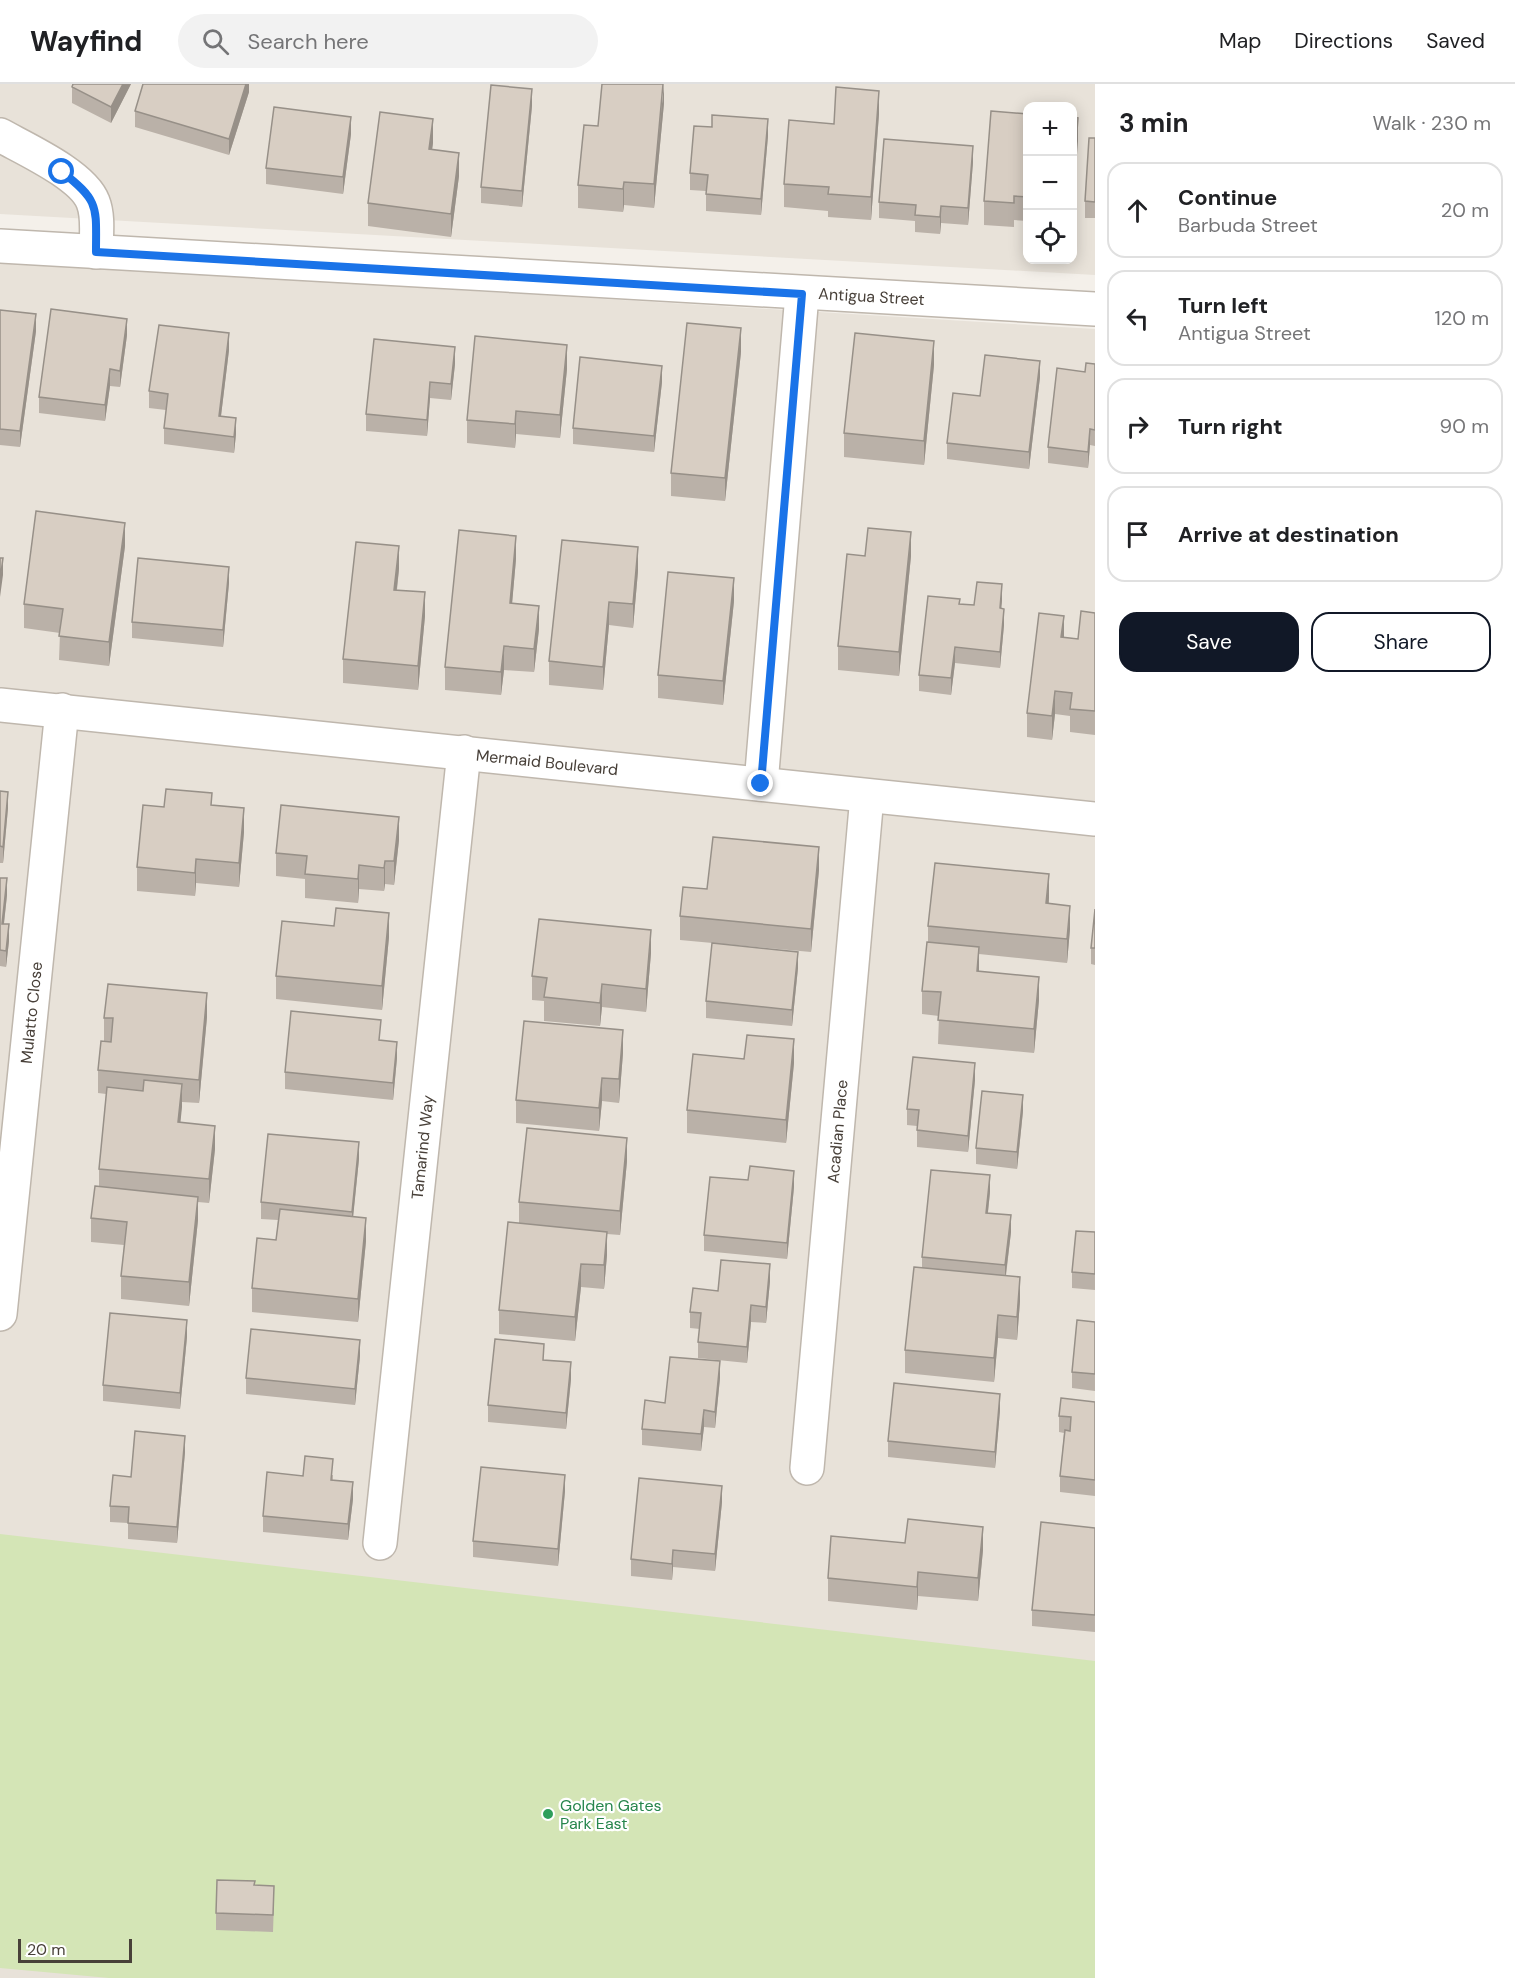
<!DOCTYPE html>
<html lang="en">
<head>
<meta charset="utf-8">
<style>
  :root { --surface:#fff; --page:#f2f2f2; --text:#202124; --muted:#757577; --line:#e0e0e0; --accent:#111827 }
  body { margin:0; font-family:"DM Sans",sans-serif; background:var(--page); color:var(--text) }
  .controls { position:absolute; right:18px; top:18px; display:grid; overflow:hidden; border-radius:12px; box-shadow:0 3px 15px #0003 }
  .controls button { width:54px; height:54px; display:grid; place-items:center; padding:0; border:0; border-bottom:2px solid var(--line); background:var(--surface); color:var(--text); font:30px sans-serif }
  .scale { position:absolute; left:18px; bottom:15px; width:114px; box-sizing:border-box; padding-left:6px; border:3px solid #484039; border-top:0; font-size:16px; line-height:21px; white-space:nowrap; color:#484039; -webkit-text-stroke:4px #fff; paint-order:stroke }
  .stop { position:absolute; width:18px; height:18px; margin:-14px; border:4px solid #1a73e8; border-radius:50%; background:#fff }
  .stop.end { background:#1a73e8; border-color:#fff; box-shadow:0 2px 6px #0008 }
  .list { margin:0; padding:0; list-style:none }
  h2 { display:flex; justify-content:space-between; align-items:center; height:78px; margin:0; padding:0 24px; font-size:26px }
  h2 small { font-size:20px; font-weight:400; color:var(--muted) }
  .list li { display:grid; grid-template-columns:39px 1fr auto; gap:18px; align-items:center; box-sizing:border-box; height:96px; margin:0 12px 12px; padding:0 12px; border:2px solid var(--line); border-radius:18px }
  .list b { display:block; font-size:22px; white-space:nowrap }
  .list p { margin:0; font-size:20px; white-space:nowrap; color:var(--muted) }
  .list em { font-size:20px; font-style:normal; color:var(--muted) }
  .actions { display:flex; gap:12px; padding:18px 24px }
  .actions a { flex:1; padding:14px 0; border:2px solid var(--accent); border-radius:18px; text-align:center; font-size:21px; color:var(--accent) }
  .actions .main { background:var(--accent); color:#fff }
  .icon { flex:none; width:33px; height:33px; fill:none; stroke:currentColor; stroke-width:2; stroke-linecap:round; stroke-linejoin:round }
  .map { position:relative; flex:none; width:1095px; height:1894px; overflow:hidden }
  header { display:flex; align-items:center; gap:36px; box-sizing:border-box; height:84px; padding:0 30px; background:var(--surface); border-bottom:2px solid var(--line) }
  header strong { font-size:28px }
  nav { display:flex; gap:33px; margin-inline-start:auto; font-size:21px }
  .search { width:420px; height:54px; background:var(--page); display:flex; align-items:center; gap:15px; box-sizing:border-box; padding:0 21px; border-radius:33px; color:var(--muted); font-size:22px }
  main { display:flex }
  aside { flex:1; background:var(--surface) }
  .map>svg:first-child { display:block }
</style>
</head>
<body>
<header>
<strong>Wayfind</strong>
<div class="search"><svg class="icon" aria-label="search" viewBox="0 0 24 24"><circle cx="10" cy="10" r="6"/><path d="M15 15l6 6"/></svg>Search here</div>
<nav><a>Map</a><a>Directions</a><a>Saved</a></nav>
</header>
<main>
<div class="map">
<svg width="1095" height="1894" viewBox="0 0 1095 1894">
  <rect width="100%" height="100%" fill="#f4f0ea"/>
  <path fill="#e8e2d9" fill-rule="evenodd" d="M0 0H1095V191L0 130ZM1028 22H1072V176H1028Z
    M0 178 1095 245V1894H0Z"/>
  <path fill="#d4e5b6" d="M0 1450 1095 1577V1894H109L0 1884Z"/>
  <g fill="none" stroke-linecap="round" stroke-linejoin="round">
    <g stroke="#bfb7ad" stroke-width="36">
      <g id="minor">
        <path d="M0 51C25 65 83 91 93 118 99 133 96 152 96 168"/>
        <path id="s1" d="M0 621 1095 735"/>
        <path d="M761 700 802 210"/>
        <path id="s2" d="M0 1230 62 626"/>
        <path id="s3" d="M807 1384 867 712"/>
        <path id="s4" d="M380 1459 464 668"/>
      </g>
    </g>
    <g stroke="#bfb7ad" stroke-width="36">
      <g id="tertiary">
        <path id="s5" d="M0 162 1095 225"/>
      </g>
    </g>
    <use href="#minor" stroke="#fff" stroke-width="33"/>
    <use href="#tertiary" stroke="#fff" stroke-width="33"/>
  </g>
  <path fill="#bab1a8" d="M131 0 111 39 72 19V3Z
    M249 0V8L229 71 135 43V27Z
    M664 19 654 124 624 121 623 128 578 124V101L598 42Z
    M532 22 522 123 481 119V103Z
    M879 30 871 136 828 133V127L784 123V100L834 40Z
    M1028 30V137L1014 136V143L984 141V117Z
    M351 50 343 110 266 100V84Z
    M768 52 761 131 706 127V107L690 106V89Z
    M1095 54V134H1085V117Z
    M433 59 432 65 459 92 451 153 368 142V119Z
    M973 78 968 141 941 139 940 150 915 148V137L879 134V118Z
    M0 226 36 247 20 363 0 361Z
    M127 251 120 303 110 302 105 337 39 329V313Z
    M229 266 221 332 236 350 234 369 164 360V344L166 326 149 324V307Z
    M741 268 725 417 671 412V389Z
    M455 280 451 316 430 314 427 352 366 347V330Z
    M1095 280V362L1090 361 1088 384 1048 379V363L1085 288Z
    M934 281 924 381 844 373V349Z
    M567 285 560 354 516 350 515 364 467 359V336Z
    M1040 293 1029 385 947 375V359L980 312Z
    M662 298 654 368 573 360V344Z
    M125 462 109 582 59 576 60 549 24 544V520Z
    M865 472H911L899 592 838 586V562Z
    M516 475 512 519 539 545 534 588 504 586 501 611 445 606V583Z
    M399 485 397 506 425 532 418 606 343 599V575Z
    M638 487 633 544 609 541 603 606 549 601V577Z
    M229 499 223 563 132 554V538Z
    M1002 516 1001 524 1004 541 1000 584 955 579 951 611 919 607V591L960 520 974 521Z
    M734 517 723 621 658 614V591Z
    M1095 529V651L1070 648V632L1055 630 1052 656 1027 653V629L1064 553 1078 555Z
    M0 707 8 724 3 779H0Z
    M212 721 244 748 239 803 196 799 195 812 137 807V783L164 723Z
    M399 756 394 801 385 800 384 807 359 805 358 819 305 814V795L276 792V769Z
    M819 786 811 868 680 856V832L707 805Z
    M0 794 7 811 4 840 9 857 6 883 0 882Z
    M1049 814V820L1070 845 1067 879 979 870V887L1039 916 1034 969 938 960 939 932 922 930V907L928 858V842Z
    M1095 825V881L1091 880V864Z
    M389 853 382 926 276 915V892Z
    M651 869 646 928 602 923 600 942 544 937V917L532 916V892Z
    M798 884 792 942 706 934V917Z
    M207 933 199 1019 182 1018 180 1038 215 1065 209 1119 198 1118V1136L189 1222 121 1215V1192L124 1161 91 1158V1134L99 1103V1085L106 1010 98 1009V986L104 957V934Z
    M380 956 397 974 393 1016 285 1005V988Z
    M623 969 619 1019 602 1017 599 1047 516 1039V1016Z
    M794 979 786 1059 687 1049V1026Z
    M975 996 968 1068 917 1063V1042L907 1041V1025Z
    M1023 1027 1017 1085 976 1080V1064Z
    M359 1075 353 1132 366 1157 358 1238 252 1228V1204L276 1156 278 1136 261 1135V1118Z
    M627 1077 620 1151 607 1150V1171L604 1205 581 1203 575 1257 499 1250V1226L519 1139V1118Z
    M794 1103 787 1175 704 1167V1151Z
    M990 1108 988 1129 1011 1148 1006 1192 1020 1217 1017 1256 998 1254 994 1298 905 1289V1266L922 1184V1173Z
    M1095 1148V1206L1072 1204V1188Z
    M770 1197 766 1239 751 1238 747 1279 698 1274V1258L700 1245 690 1244V1228L718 1207Z
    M1095 1238V1307L1072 1304V1288Z
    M187 1253 180 1325 103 1317V1301Z
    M360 1272 355 1321 246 1310V1294Z
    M544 1276 571 1295 566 1345 488 1338V1321Z
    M720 1294 715 1344 704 1343 701 1367 642 1361V1345L665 1319Z
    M1095 1318V1412L1060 1408V1392L1064 1349 1059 1348V1332Z
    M1000 1326 995 1384 888 1373V1357Z
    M185 1368 177 1459 128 1455V1439L110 1438V1422L131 1393Z
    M333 1391V1396L353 1415 348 1456 263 1448V1432L303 1392Z
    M565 1407 558 1482 473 1473V1457Z
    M722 1418 715 1487 673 1483 672 1496 631 1492V1475Z
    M1095 1444V1548L1032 1542V1526Z
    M983 1466 978 1517 918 1512 917 1526 828 1517V1494Z
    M274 1818 273 1848 216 1846V1829Z"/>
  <path fill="#979088" d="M123 0H131L111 39V23Z
    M246 0H249V8L229 71V55Z
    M664 0V19L654 124V100Z
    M532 5V22L522 123V107Z
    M879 7V30L871 136V113Z
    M351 33V50L343 110V93Z
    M1078 34V57L1072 134V110Z
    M433 35V59L429 88V65Z
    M768 35V52L761 131V115Z
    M973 62V78L968 141V124Z
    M459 69V92L451 153V130Z
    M624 98V121L623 128V105Z
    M941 122V139L940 150V133Z
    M36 230V247L20 363V347Z
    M127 235V251L120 303V287Z
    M741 244V268L725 417V394Z
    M229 249V266L219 348V332Z
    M934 257V281L924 381V357Z
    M567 261V285L560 354V331Z
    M455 263V280L451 316V300Z
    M1040 277V293L1029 385V368Z
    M662 282V298L654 368V352Z
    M110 285V302L105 337V321Z
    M430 298V314L427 352V336Z
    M516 327V350L515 364V340Z
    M236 334V350L234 369V353Z
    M1090 345V361L1088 384V368Z
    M125 439V462L109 582V558Z
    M911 448V472L899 592V568Z
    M516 452V475L510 543V519Z
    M399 462V485L394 529V506Z
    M638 463V487L633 544V520Z
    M3 474V491L0 513V496Z
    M229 483V499L223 563V546Z
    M734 494V517L723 621V597Z
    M1002 500V516L1000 540V524Z
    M425 508V532L418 606V582Z
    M609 518V541L603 606V583Z
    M539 522V545L534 588V565Z
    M1004 525V541L1000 584V568Z
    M1064 532V555L1061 553Z
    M504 562V586L501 611V588Z
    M955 563V579L951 611V594Z
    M1055 607V630L1052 656V632Z
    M8 708V724L3 779V763Z
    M244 724V748L239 803V779Z
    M399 733V756L394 801V777Z
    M819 763V786L811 868V845Z
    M196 775V799L195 812V789Z
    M385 777V800L384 807V784Z
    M359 781V805L358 819V795Z
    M1049 790V814L1046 843V819Z
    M7 794V811L2 856V840Z
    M1070 822V845L1067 879V855Z
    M389 829V853L382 926V902Z
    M9 840V857L6 883V867Z
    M651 846V869L646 928V905Z
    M979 863V887H977Z
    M798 868V884L792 942V926Z
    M1039 893V916L1034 969V945Z
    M602 900V923L600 942V919Z
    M207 909V933L199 1019V996Z
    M623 946V969L619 1019V995Z
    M794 955V979L786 1059V1036Z
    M397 958V974L393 1016V999Z
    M975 979V996L968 1068V1052Z
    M602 994V1017L599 1047V1024Z
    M182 1000V1023L178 1062V1038Z
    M1023 1011V1027L1017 1085V1068Z
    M215 1042V1065L209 1119V1095Z
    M627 1054V1077L620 1151V1127Z
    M359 1058V1075L352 1144V1128Z
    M794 1087V1103L787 1175V1159Z
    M990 1091V1108L986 1145V1129Z
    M198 1113V1136L189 1222V1198Z
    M1011 1131V1148L1005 1197V1181Z
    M366 1134V1157L358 1238V1215Z
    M607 1148V1171L604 1205V1181Z
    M581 1180V1203L575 1257V1233Z
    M770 1180V1197L766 1239V1223Z
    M1020 1193V1217L1017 1256V1233Z
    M751 1221V1238L747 1279V1263Z
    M998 1231V1254L994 1298V1274Z
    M187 1236V1253L180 1325V1309Z
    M360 1256V1272L355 1321V1305Z
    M720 1277V1294L715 1344V1328Z
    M571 1278V1295L566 1345V1329Z
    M1000 1310V1326L995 1384V1368Z
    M704 1326V1343L701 1367V1350Z
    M185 1352V1368L177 1459V1443Z
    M565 1391V1407L558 1482V1465Z
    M353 1398V1415L348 1456V1440Z
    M722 1402V1418L715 1487V1470Z
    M983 1443V1466L978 1517V1494Z
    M673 1466V1483L672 1496V1480Z
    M918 1488V1512L917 1526V1503Z"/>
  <path fill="#d8cec3" stroke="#979088" stroke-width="1.5" d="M73 0H123L111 23 72 3Z
    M143 0H246L229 55 135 27Z
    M602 0H663L654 100 624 98 623 105 578 101 584 41 598 42Z
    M491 1 532 5 522 107 481 103Z
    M836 3 879 7 871 113 828 110 829 103 784 100 789 36 834 40Z
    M274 23 351 33 343 93 266 84Z
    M991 27 1028 30V113L1014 112V119L984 117Z
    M380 28 433 35 429 65 459 69 451 130 368 119Z
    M712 31 768 35 761 115 706 110 708 91 690 89 694 42 712 43Z
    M1072 33 1078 34 1072 110Z
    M1089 54H1095V118L1085 117Z
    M884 55 973 62 968 124 941 122 940 133 915 131 916 121 879 118Z
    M51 225 127 235 120 287 110 285 105 321 39 313Z
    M0 226 36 230 20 347 0 345Z
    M687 239 741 244 725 394 671 389Z
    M159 241 229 249 219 332 236 334 234 353 164 344 168 310 149 307Z
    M855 249 934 257 924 357 844 349Z
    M475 252 567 261 560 331 516 327 515 340 467 336Z
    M374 255 455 263 451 300 430 298 427 336 366 330Z
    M985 271 1040 277 1029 368 947 359 953 309 980 312Z
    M580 273 662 282 654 352 573 344Z
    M1086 279 1095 280V346L1090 345 1088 368 1048 363 1057 284 1085 288Z
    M36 427 125 439 109 558 59 552 63 525 24 520Z
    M868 444 911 448 899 568 838 562 847 470 865 472Z
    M459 446 516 452 510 519 539 522 534 565 504 562 501 588 445 583Z
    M562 456 638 463 633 520 609 518 603 583 549 577Z
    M356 458 399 462 394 506 425 508 418 582 343 575Z
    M0 474H3L0 496Z
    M138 474 229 483 223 546 132 538Z
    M668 488 734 494 723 597 658 591Z
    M977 498 1002 500 1000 524 1004 525 1000 568 955 563 951 594 919 591 928 512 960 515 959 520 974 521Z
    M1081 527 1095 529V627L1070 625 1072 609 1055 607 1052 632 1027 629 1039 529 1064 532 1061 553 1078 555Z
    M166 705 212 709 211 721 244 724 239 779 196 775 195 789 137 783 143 721 164 723Z
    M0 707 8 708 3 763 0 762Z
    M281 721 399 733 394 777H385L384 784 359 781 358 795 305 790 307 772 276 769Z
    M713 753 819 763 811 845 680 832 683 803 707 805Z
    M935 779 1049 790 1046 819 1070 822 1067 855 928 842Z
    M0 794H7L2 840H9L6 867 0 866Z
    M336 824 389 829 382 902 276 892 282 837 334 842Z
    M1095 825V864H1091Z
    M539 835 651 846 646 905 602 900 600 919 544 913 547 894 532 892Z
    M927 858 979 863 977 887 1039 893 1034 945 938 936 941 908 922 907Z
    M712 859 798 868 792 926 706 917Z
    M108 900 207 909 199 996 98 986 101 957 111 958 113 934H104Z
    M291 927 381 936 379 956 397 958 393 999 285 988Z
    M524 937 623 946 619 995 602 994 599 1024 516 1016Z
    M747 951 794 955 786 1036 687 1026 693 970 744 975Z
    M913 973 975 979 968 1052 917 1046 919 1026 907 1025Z
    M144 996 182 1000 178 1038 215 1042 209 1095 99 1085 107 1003 143 1007Z
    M982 1007 1023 1011 1017 1068 976 1064Z
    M527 1044 627 1054 620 1127 519 1118Z
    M268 1050 359 1058 352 1128 261 1118Z
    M750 1082 794 1087 787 1159 704 1151 710 1093 748 1096Z
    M931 1086 990 1091 986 1129 1011 1131 1005 1181 922 1173Z
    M95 1102 198 1113 189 1198 121 1192 127 1138 91 1134Z
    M280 1125 366 1134 358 1215 252 1204 257 1154 276 1156Z
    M508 1138 607 1148 604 1181 581 1180 575 1233 499 1226Z
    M1076 1147 1095 1148V1190L1072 1188Z
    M721 1176 770 1180 766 1223 751 1221 747 1263 698 1258 701 1229 690 1228 693 1204 718 1207Z
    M914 1183 1020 1193 1017 1233 998 1231 994 1274 905 1266Z
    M110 1229 187 1236 180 1309 103 1301Z
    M1077 1236 1095 1238V1290L1072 1288Z
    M251 1245 360 1256 355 1305 246 1294Z
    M495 1255 544 1260 543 1276 571 1278 566 1329 488 1321Z
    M670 1273 720 1277 715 1328 704 1326 701 1350 642 1345 645 1316 665 1319Z
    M894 1299 1000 1310 995 1368 888 1357Z
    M1061 1314 1095 1318V1396L1060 1392 1065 1346 1070 1347 1071 1333 1059 1332Z
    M135 1347 185 1352 177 1443 128 1439 129 1423 110 1422 113 1391 131 1393Z
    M305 1372 333 1375 331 1396 353 1398 348 1440 263 1432 267 1388 303 1392Z
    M481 1383 565 1391 558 1465 473 1457Z
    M639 1394 722 1402 715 1470 673 1466 672 1480 631 1475Z
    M908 1435 983 1443 978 1494 918 1488 917 1503 828 1494 831 1452 905 1459Z
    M1041 1438 1095 1444V1531L1032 1526Z
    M217 1796 255 1797 254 1801 274 1802 273 1831 216 1829Z"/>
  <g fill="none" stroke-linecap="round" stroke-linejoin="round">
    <path stroke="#1a73e8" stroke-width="8" d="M62 88C100 117 96 123 96 168L802 210 761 700"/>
  </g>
  <circle fill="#2e9e5b" stroke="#fff" stroke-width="2" cx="548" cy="1730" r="6"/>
  <g text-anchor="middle" stroke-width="4.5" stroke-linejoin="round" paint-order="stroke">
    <g font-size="16" fill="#484039" stroke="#fff">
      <text dy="6" stroke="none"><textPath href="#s5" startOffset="873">Antigua Street</textPath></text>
      <text dy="6" stroke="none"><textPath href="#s1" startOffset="550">Mermaid Boulevard</textPath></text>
      <text dy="6" stroke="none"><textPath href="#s2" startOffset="303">Mulatto Close</textPath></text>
      <text dy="6" stroke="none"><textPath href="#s3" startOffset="338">Acadian Place</textPath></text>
      <text dy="6" stroke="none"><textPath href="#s4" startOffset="398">Tamarind Way</textPath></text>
    </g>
    <g font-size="16" fill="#27864d" stroke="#fff" text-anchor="start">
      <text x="560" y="1727">Golden Gates<tspan x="560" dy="18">Park East</tspan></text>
    </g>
  </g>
</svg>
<div class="controls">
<button>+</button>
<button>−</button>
<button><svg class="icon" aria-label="locate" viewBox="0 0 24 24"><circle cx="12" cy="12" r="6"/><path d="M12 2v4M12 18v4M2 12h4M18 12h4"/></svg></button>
</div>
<div class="scale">20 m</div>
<div class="stop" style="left:62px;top:88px"></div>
<div class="stop end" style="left:761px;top:700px"></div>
</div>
<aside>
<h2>3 min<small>Walk · 230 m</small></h2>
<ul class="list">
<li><svg class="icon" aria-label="ahead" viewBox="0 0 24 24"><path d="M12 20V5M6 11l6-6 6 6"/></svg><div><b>Continue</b><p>Barbuda Street</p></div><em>20 m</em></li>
<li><svg class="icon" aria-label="left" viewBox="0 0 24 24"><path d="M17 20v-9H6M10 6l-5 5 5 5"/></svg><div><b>Turn left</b><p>Antigua Street</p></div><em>120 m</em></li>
<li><svg class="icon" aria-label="right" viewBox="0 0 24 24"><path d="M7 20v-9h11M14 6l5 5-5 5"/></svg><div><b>Turn right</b></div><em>90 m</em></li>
<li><svg class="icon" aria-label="arrive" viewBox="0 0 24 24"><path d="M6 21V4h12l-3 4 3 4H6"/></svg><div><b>Arrive at destination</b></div></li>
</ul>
<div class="actions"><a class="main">Save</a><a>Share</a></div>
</aside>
</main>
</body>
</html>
